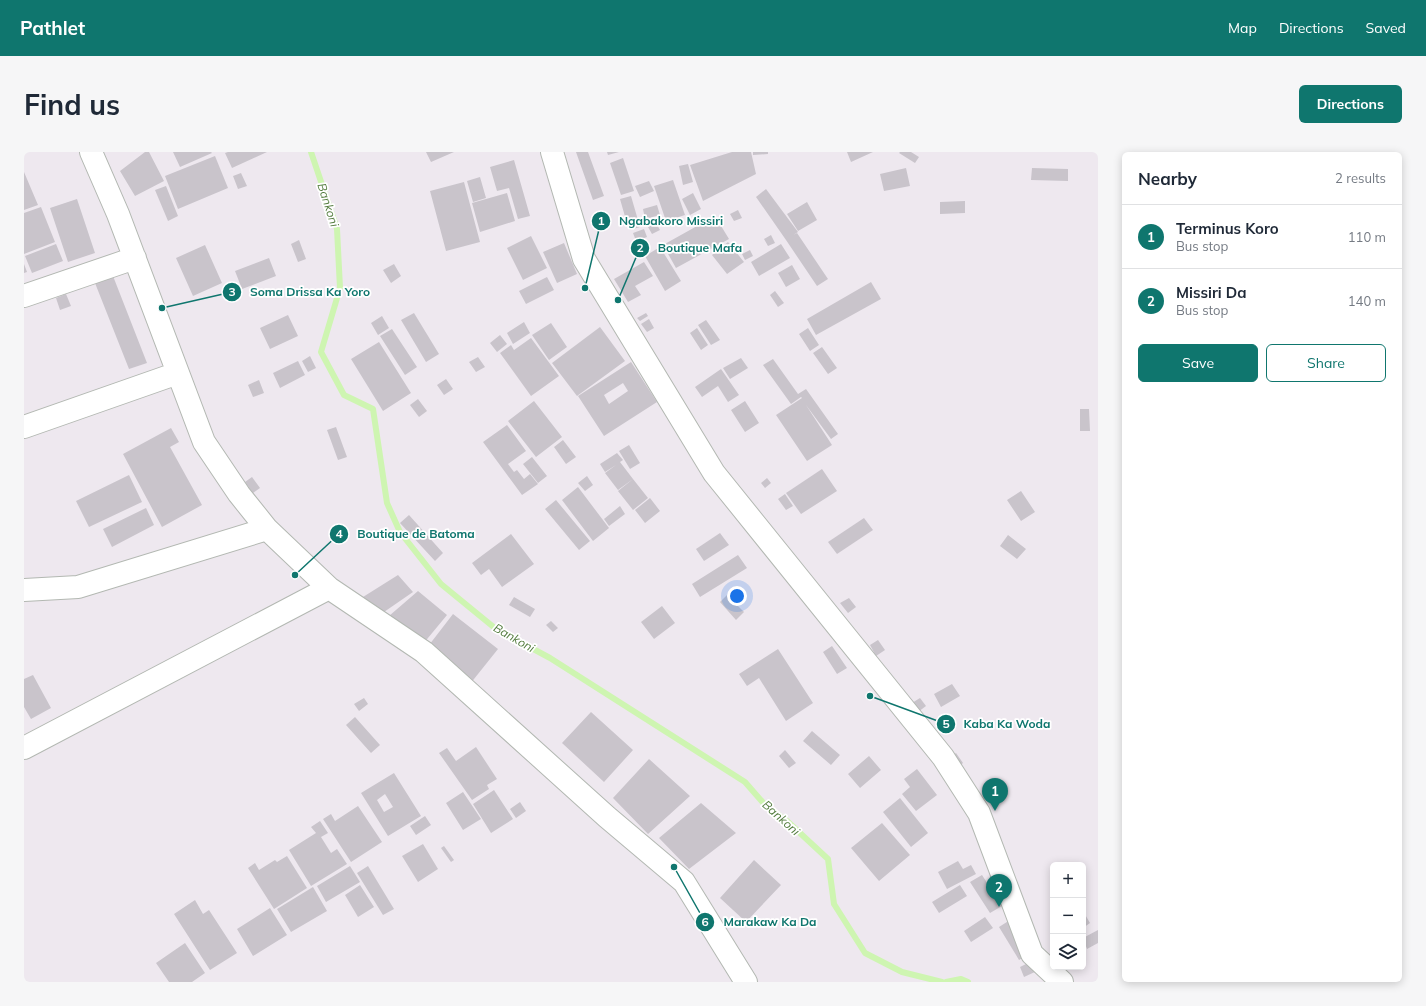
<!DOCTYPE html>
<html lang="en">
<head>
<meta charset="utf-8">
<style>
  :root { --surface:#fff; --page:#f6f6f7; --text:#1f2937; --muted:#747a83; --line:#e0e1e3; --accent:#0f766e }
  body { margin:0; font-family:Mulish,sans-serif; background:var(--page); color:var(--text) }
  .controls { position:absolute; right:12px; bottom:12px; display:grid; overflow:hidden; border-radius:6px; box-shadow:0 2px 10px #0003 }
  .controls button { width:36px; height:36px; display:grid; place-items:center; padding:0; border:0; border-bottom:1px solid var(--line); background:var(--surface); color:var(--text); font:20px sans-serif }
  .you { position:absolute; left:713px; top:444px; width:14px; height:14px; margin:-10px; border:3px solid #fff; border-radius:50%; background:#1a73e8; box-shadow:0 0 0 6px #1a73e833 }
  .badge { display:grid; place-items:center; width:26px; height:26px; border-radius:50%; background:var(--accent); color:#fff; font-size:13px; font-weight:700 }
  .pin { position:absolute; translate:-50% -33px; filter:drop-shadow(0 1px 2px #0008) }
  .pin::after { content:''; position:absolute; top:21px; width:14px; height:12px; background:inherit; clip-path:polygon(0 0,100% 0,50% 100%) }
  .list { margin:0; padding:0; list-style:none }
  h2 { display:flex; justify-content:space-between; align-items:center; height:52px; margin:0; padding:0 16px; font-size:17px }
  h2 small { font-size:13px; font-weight:400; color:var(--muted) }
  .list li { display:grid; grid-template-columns:26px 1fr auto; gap:12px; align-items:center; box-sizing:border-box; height:64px; padding:0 16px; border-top:1px solid var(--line) }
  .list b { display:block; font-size:15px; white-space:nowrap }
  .list p { margin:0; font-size:13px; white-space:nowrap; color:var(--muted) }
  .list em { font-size:13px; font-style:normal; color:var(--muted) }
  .actions { display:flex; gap:8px; padding:12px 16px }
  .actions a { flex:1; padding:9px 0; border:1px solid var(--accent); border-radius:6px; text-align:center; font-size:14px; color:var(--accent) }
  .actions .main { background:var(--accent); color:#fff }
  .icon { flex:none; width:22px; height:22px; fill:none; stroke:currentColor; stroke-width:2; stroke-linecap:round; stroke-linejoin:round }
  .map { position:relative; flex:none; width:1074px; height:830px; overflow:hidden; border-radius:6px }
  header { display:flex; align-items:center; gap:24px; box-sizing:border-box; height:56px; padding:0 20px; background:var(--accent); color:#fff }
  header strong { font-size:19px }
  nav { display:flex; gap:22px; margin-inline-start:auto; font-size:14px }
  .intro { display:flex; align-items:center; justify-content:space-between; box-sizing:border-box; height:96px; padding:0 24px }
  h1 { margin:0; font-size:28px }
  .button { padding:10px 18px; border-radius:6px; background:var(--accent); color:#fff; font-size:14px; font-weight:700 }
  main { display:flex; gap:24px; padding:0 24px }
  aside { flex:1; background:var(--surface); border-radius:6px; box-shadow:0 2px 10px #0003 }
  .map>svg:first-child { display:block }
</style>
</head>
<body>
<header>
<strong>Pathlet</strong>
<nav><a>Map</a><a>Directions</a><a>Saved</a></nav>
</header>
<div class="intro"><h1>Find us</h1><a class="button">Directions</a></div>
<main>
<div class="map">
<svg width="1074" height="830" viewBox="0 0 1074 830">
  <rect width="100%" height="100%" fill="#eee8ef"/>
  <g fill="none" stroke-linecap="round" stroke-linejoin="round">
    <path stroke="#cef5b1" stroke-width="6" d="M287 0 313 77 316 136 297 200 320 243 349 257 363 351 376 380 417 432 472 477 526 506 721 630 742 654 763 669 804 707 810 752 841 801 878 820 918 830
      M922 830 937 827 944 830"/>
  </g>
  <path fill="#c9c4cb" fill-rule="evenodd" d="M121 0H125L140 29 111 44 96 19Z
    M149 0H187L188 1 156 15Z
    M204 0H243L208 16 201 1Z
    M402 0H430L407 10Z
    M552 0H564L580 44 569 48Z
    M583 0H595L584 3Z
    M708 0H727L732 22 679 49 666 13Z
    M729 0H744V2L729 3Z
    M823 0H849L827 10Z
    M876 0H887L895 5 891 11 875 1Z
    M191 4 204 36 154 57 141 24Z
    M599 6 610 39 597 43 586 11Z
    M490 8 506 64 494 67 485 36 473 39 466 15Z
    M664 12 669 30 659 33 655 14Z
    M882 16 886 34 860 39 856 22Z
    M1008 16 1044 17V29L1007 28Z
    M0 20 14 53 0 58Z
    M217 21 223 34 214 37 209 24Z
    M456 25 462 46 449 50 443 29Z
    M649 28 661 63 642 69 630 34Z
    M625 29 630 39 616 45 611 34Z
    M440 30 456 90 422 99 406 39Z
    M142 34 154 64 144 69 131 38Z
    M742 37 774 80 769 83 773 81 804 127 793 134 762 88 732 45Z
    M483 41 491 69 456 80 448 51Z
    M669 41 677 57 666 63 658 47Z
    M607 44 616 75 606 78 602 69 609 66 602 68 596 47Z
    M53 47 71 101 44 110 26 56Z
    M941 49V61L916 62V50Z
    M783 50 793 68 774 79 763 62Z
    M633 53 636 63 621 67 619 57Z
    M17 55 31 90 0 102V61Z
    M714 58 718 66 710 69 706 62Z
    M691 64 705 87 652 116 639 93Z
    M632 71 636 78 628 82 624 75Z
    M620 77 623 85 612 89 609 81Z
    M747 83 751 91 744 94 740 87Z
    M507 84 523 116 499 128 483 96Z
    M275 88 282 107 274 110 267 92Z
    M704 90 720 110 703 122 688 103Z
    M540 91 553 122 533 131 519 100Z
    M32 92 39 109 8 121 1 104Z
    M757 92 766 106 735 124 727 110Z
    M181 93 198 131 169 144 152 106Z
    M636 95 657 129 641 139 621 104Z
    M726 98 729 104 721 108 718 102Z
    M245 106 252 124 218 137 211 119Z
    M620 110 629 124 611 134 617 143 604 150 590 127Z
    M0 112 3 120 0 121Z
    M370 112 377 124 367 131 359 118Z
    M768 113 776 127 762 135 754 121Z
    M89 124 123 211 105 217 71 131Z
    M523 125 530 138 502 152 495 139Z
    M847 130 857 147 792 183 783 167Z
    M751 139 760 151 754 155 746 143Z
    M42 142 47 154 36 158 32 146Z
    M390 161 415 202 402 210 377 168Z
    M622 161 624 164 616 169 613 166Z
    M264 163 274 184 246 197 236 176Z
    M358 164 365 176 354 183 347 171Z
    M625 167 630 176 623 180 617 172Z
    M682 168 696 188 687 193 674 173Z
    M500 170 506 181 489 192 483 181Z
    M527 171 543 195 525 208 508 183Z
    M576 175 601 209 553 244 528 211Z
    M673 176 684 193 677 198 666 181Z
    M784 176 795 193 786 199 775 182Z
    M368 177 393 215 381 223 356 184Z
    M476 183 483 192 473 200 466 191Z
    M507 186 535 224 507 244 476 201 487 193 490 198Z
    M355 190 387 241 359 259 327 207Z
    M798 195 813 216 804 222 789 201Z
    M286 204 292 216 284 220 278 209Z
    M454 205 461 215 452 220 445 210Z
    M717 206 724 216 706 227 699 216Z
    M749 207 774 242 782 237 814 282 807 287 782 253 808 293 783 309 752 263 778 246 777 245 767 252 739 213Z
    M274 209 281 223 256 236 249 221Z
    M607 210 633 250 580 284 554 244ZM599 231 604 239 585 252 580 243Z
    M697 217 715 243 704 250 694 234 678 245 671 235Z
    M422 227 429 237 420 243 413 233Z
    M235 228 240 241 229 245 224 233Z
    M394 247 403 259 395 265 386 253Z
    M510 249 538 285 512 305 484 269Z
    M721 249 735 271 721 280 707 258Z
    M1056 257H1065L1066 279H1056Z
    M483 273 502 299 484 312 490 320 493 318 500 327 506 322 514 332 498 343 459 290Z
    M312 275 323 305 314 308 303 278Z
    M147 276 155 290 146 295 178 353 138 375 99 302Z
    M539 288 552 305 542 312 530 295Z
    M605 293 616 311 606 317 595 299Z
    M593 301 599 308 596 310 609 327 594 338 581 321 592 313 581 320 576 312Z
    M508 305 523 324 514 331 499 312Z
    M798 317 813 339 777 362 762 341Z
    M105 323 118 350 65 375 52 349Z
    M563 324 569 333 561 339 554 331Z
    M228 325 236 336 229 341 221 330Z
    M743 326 747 331 741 336 737 331Z
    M609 327 624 346 609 358 594 339Z
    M554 335 585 376 569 389 538 348Z
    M997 339 1011 360 997 369 983 348Z
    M761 342 769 354 762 358 754 347Z
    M626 346 636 359 621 371 611 358Z
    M532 348 566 389 555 398 521 357Z
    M596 354 601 362 585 374 580 367Z
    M122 356 130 373 88 395 79 377Z
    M385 363 419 401 411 409 376 371Z
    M840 366 849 378 813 402 804 390Z
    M696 381 705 393 680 409 672 397Z
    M487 382 510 412 478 435 465 417 457 423 448 411Z
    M984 383 1002 397 993 407 976 394Z
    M714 403 723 416 676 445 668 432Z
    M374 423 389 440 360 460 339 445Z
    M394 439 423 463 399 492 365 464Z
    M703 443 720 460 712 468 696 450Z
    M490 445 511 457 506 465 485 453Z
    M825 446 832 455 824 461 816 451Z
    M638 454 651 471 630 487 617 470Z
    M429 462 474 497 446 532 402 497Z
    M527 469 534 476 529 480 522 473Z
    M854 488 861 498 852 504 846 493Z
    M808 494 823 516 813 522 799 500Z
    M754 497 789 551 762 569 735 526 723 534 715 522Z
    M9 523 27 556 7 567 0 555V527Z
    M928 532 936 544 917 555 910 542Z
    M340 546 344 552 335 559 330 552Z
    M896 546 902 554 894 560 888 551Z
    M567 560 609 598 580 630 538 591Z
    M331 565 356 593 347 601 322 573Z
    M788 579 816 603 807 613 779 589Z
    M452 595 473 627 463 633 465 637 448 648 415 601 423 596 432 609Z
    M761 598 772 611 765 616 755 604Z
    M932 601 939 611 931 617 924 607Z
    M845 604 857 618 836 636 824 622Z
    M625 607 666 644 624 682 589 646Z
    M893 617 913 643 892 659 878 642 886 635 880 627Z
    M370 621 397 664 364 684 337 641ZM361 642 369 655 360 660 353 648Z
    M470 638 489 667 467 681 449 652Z
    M439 640 457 667 439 678 422 651Z
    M876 646 904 681 887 695 859 660Z
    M496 650 502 659 492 666 486 657Z
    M677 651 712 681 665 717 635 686Z
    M334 654 358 690 327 710 299 667 307 662 311 669Z
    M401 664 407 673 392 683 386 674Z
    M296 669 304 681 297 685 307 701 313 697 323 712 287 734 265 698 292 681 287 675Z
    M858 671 886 703 855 729 827 696Z
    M399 692 414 717 394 730 378 704Z
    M420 694 430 708 427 710 417 696Z
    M263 704 283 736 250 757 224 716 231 711 235 718 251 708 253 710Z
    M730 708 757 733 722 770 696 746Z
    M934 709 939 717 947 713 952 722 923 737 914 720Z
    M326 714 336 730 302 750 293 734Z
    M344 714 370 757 359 763 333 721Z
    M958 723 978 754 966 761 946 730Z
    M336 733 350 755 334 765 321 743Z
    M936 733 943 744 915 761 908 750Z
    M289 735 303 759 267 780 253 757Z
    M171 748 179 762 185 758 213 801 186 818 150 762Z
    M246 756 263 783 229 804 213 777Z
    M1059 759 1066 771 1059 776Z
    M961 765 969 776 947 790 940 779Z
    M986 768 1007 801 995 808 975 775Z
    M1074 778V791L1063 797 1059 786Z
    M161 791 181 821 168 830H145L132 811Z
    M1008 809 1013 819 1000 825 996 815Z"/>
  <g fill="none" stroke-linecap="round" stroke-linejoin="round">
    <g stroke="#b3b8b2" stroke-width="24">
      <path id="minor" d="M67 0 94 62 180 290 215 342 243 377 305 436 400 500 583 665 660 730 722 830
        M528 0 560 107 690 321 919 605 955 661 1008 802 1038 830
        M0 144 111 106
        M0 275 154 221
        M0 438 54 435 243 377
        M0 596 305 436"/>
    </g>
    <use href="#minor" stroke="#fff" stroke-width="22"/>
  </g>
  <g text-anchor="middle" stroke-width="3.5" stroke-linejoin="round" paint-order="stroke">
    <g font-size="12" font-style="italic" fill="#537c3e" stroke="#fff">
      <text transform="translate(304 53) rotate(72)" y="4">Bankoni</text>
      <text transform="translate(490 486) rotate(30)" y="4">Bankoni</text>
      <text transform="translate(757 666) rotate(42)" y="4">Bankoni</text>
    </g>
  </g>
  <path fill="none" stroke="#0f766e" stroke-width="1.5" d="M561 136L577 69M594 148L616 96M138 156L208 140M271 423L315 382M846 544L922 572M650 715L681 770"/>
  <g fill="#0f766e" stroke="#fff" stroke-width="1.5">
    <circle cx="561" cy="136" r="4"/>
    <circle cx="594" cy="148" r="4"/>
    <circle cx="138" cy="156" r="4"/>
    <circle cx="271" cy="423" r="4"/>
    <circle cx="846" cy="544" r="4"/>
    <circle cx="650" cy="715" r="4"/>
    <circle cx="577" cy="69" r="10"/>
    <circle cx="616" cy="96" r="10"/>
    <circle cx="208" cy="140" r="10"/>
    <circle cx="315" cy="382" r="10"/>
    <circle cx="922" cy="572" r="10"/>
    <circle cx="681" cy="770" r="10"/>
  </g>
  <g font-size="12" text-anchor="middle" font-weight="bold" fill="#fff">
    <text x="577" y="73">1</text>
    <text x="616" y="100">2</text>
    <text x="208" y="144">3</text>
    <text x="315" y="386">4</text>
    <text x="922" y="576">5</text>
    <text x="681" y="774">6</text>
  </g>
  <g font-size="12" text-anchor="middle" font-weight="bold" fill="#0f766e" stroke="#fff" stroke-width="3.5" stroke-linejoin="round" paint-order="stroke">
    <text x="647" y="73">Ngabakoro Missiri</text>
    <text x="676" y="100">Boutique Mafa</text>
    <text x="286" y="144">Soma Drissa Ka Yoro</text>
    <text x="392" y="386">Boutique de Batoma</text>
    <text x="983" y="576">Kaba Ka Woda</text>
    <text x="746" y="774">Marakaw Ka Da</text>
  </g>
</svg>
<div class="controls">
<button>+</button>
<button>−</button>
<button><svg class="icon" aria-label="layers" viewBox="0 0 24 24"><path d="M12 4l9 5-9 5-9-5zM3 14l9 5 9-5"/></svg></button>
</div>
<div class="you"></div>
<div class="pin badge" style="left:971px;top:659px">1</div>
<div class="pin badge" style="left:975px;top:755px">2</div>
</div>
<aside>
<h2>Nearby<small>2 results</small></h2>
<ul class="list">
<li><span class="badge">1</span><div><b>Terminus Koro</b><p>Bus stop</p></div><em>110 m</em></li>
<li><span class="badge">2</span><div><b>Missiri Da</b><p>Bus stop</p></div><em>140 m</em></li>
</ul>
<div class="actions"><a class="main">Save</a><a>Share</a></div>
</aside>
</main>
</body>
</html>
